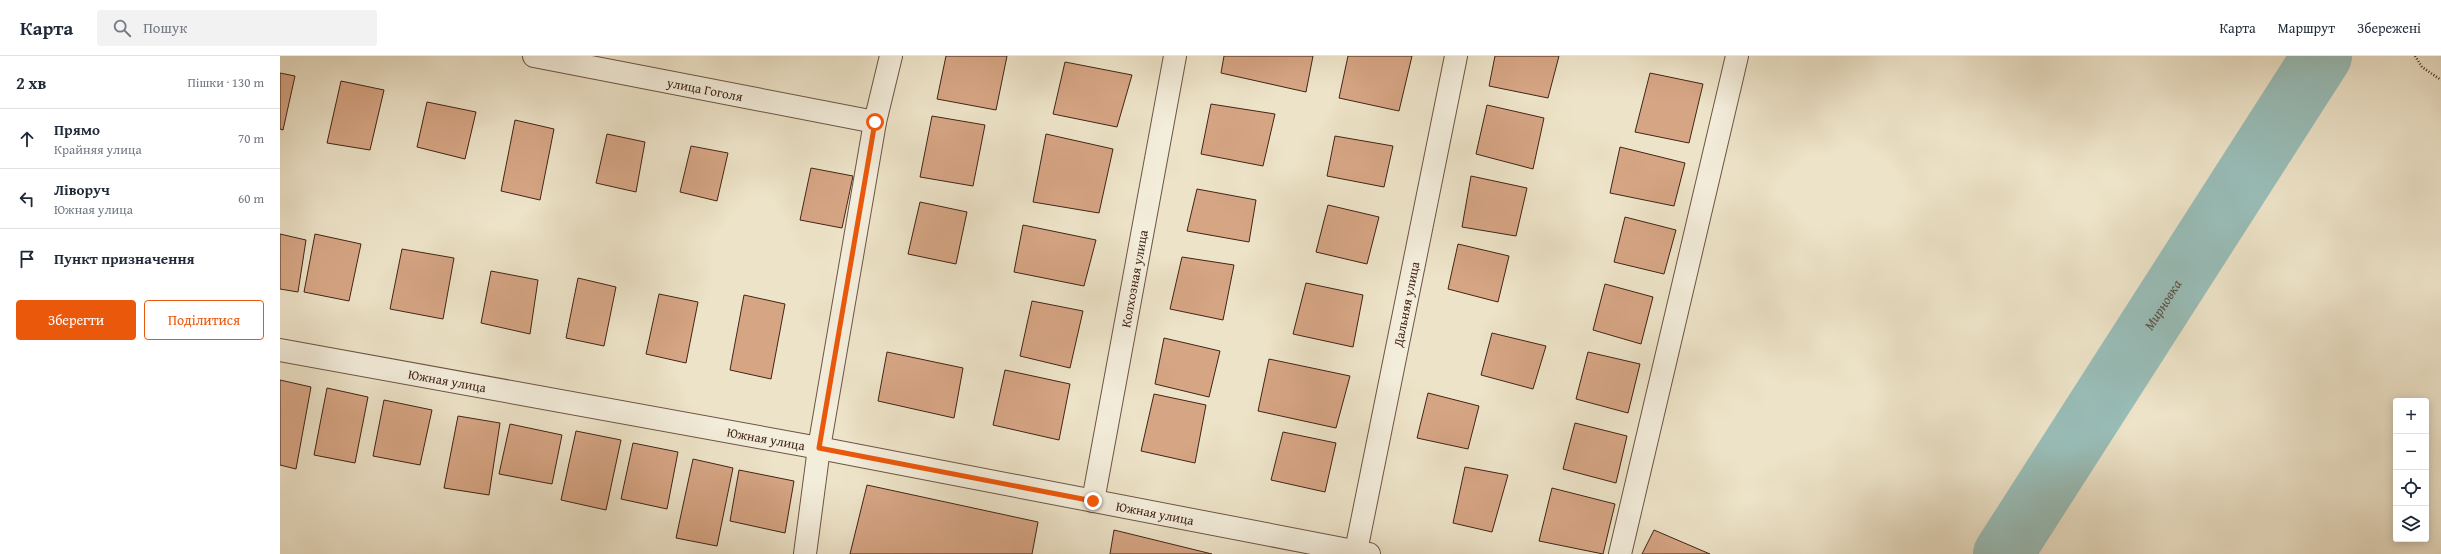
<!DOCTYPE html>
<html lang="uk">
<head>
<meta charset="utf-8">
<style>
  :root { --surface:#fff; --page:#f2f2f3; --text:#1f2937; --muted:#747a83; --line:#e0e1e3; --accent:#ea580c }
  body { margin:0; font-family:"Gentium Book Plus",serif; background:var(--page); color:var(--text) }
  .controls { position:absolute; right:12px; bottom:12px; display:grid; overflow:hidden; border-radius:4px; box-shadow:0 2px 10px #0003 }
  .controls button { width:36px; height:36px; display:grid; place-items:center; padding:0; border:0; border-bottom:1px solid var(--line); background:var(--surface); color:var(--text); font:20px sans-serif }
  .stop { position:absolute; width:12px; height:12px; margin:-9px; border:3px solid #ea580c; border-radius:50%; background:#fff }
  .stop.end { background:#ea580c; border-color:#fff; box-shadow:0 1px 4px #0008 }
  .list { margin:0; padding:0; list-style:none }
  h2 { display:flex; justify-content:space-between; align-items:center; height:52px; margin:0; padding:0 16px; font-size:17px }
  h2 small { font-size:13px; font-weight:400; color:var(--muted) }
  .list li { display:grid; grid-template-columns:26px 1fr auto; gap:12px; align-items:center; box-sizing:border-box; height:60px; padding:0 16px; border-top:1px solid var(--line) }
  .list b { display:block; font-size:15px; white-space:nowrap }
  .list p { margin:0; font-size:13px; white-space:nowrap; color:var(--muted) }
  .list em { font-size:13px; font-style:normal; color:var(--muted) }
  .actions { display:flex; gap:8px; padding:12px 16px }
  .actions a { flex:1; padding:9px 0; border:1px solid var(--accent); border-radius:4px; text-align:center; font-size:14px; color:var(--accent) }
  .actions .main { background:var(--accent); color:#fff }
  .icon { flex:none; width:22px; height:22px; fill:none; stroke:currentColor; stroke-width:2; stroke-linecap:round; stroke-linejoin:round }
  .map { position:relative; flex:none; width:2161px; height:498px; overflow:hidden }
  header { display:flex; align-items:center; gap:24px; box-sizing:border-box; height:56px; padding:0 20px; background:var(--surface); border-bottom:1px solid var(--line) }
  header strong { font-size:19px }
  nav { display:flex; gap:22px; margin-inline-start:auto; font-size:14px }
  .search { width:280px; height:36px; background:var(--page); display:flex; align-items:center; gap:10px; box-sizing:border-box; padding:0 14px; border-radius:4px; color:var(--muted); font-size:15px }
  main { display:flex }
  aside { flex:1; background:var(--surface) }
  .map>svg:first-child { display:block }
</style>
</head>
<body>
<header>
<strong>Карта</strong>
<div class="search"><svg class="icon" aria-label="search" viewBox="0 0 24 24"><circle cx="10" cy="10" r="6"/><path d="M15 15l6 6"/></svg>Пошук</div>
<nav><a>Карта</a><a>Маршрут</a><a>Збережені</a></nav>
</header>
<main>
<aside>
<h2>2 хв<small>Пішки · 130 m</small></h2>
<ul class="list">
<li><svg class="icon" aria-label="ahead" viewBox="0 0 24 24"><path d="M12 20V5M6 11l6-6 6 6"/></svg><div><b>Прямо</b><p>Крайняя улица</p></div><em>70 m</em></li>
<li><svg class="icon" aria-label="left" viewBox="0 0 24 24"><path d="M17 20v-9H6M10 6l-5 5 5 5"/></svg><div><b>Ліворуч</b><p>Южная улица</p></div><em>60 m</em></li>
<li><svg class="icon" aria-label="arrive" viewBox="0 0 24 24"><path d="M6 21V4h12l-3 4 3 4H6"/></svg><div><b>Пункт призначення</b></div></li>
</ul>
<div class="actions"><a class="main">Зберегти</a><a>Поділитися</a></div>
</aside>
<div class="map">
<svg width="2161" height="498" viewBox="0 0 2161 498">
  <rect width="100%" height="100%" fill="#ede3c8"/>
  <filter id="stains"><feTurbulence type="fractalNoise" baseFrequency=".005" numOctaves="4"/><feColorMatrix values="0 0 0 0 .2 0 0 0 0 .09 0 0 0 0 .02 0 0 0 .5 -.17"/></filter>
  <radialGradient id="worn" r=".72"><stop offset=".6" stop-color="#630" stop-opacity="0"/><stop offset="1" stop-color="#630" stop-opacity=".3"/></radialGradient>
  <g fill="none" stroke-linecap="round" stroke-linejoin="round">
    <path stroke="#99beb9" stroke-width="60" id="s1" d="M1723 498 2042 0"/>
  </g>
  <path fill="#d6a584" stroke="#422415" d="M666 0H727L716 54 657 43Z
    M944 0H1033L1026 36 941 17Z
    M1068 0H1132L1119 55 1059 42Z
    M1215 0H1279L1268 42 1209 30Z
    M785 6 852 19 837 71 773 58Z
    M0 17 15 20 3 74 0 73Z
    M1370 17 1423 28 1409 87 1355 76Z
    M61 25 104 34 90 94 47 87Z
    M147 46 196 56 185 103 137 91Z
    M931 48 995 58 983 110 921 98Z
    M1207 49 1264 62 1253 113 1196 98Z
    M652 60 705 69 693 130 640 121Z
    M235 64 274 73 260 144 221 135Z
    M327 78 365 86 356 136 316 127Z
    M766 78 833 93 819 157 753 146Z
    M1055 80 1113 90 1104 131 1047 120Z
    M411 90 448 97 437 145 400 136Z
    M1340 91 1405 107 1394 150 1330 137Z
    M531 112 573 120 562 172 520 164Z
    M1191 120 1247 132 1236 180 1182 171Z
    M917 133 976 144 969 186 907 175Z
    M640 146 687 156 676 208 628 198Z
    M1048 149 1099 161 1087 208 1036 196Z
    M1345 161 1396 174 1384 218 1334 206Z
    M743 169 816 184 804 230 734 216Z
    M0 178 26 184 18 236 0 233Z
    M35 178 81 188 69 245 24 236Z
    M1178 188 1229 200 1218 246 1168 233Z
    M122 193 174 202 163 263 110 253Z
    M902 201 954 209 943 264 890 253Z
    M211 215 258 224 250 278 201 267Z
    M298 222 336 231 324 290 286 282Z
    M1026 227 1083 239 1073 291 1013 278Z
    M1325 228 1373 241 1361 288 1313 274Z
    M379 238 418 246 406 307 366 298Z
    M464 239 505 248 491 323 450 314Z
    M752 245 803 255 790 312 740 300Z
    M1212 277 1266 290 1253 333 1201 319Z
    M884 282 940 295 929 341 875 328Z
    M607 296 683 312 674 362 598 345Z
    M1308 296 1360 308 1348 357 1296 343Z
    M989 303 1070 320 1056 372 978 355Z
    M725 314 790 328 779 384 713 369Z
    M0 324 31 331 16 413 0 409Z
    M47 332 88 341 75 407 34 399Z
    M1148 337 1199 350 1188 393 1137 382Z
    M874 338 926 349 915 407 861 395Z
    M104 344 152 354 140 409 93 400Z
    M178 360 220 367 209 439 164 432Z
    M1295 367 1347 380 1336 427 1283 413Z
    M230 368 282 379 272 428 219 418Z
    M296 375 341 384 326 454 281 444Z
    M1003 376 1056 387 1045 436 991 424Z
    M353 387 398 396 387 453 341 443Z
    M413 403 453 412 437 490 396 482Z
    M1185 411 1228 419 1212 476 1173 467Z
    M459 414 514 425 505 477 450 465Z
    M587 429 758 466 752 498H570Z
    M1272 432 1335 448 1323 498 1259 485Z
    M834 474 932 498H830Z
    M1374 474 1430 498H1362Z"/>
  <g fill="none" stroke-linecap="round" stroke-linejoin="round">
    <g stroke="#6d5442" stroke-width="24">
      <g id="minor">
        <path id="s2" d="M254 0 595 66"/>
        <path id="s3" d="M0 294 539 392 1089 498"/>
        <path id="s4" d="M813 445 895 0"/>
        <path id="s5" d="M1076 495 1176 0"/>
        <path d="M525 498 539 392 595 66 611 0"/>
        <path d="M1340 498 1457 0"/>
      </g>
    </g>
    <path stroke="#422415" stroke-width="2.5" stroke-dasharray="1 2" stroke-linecap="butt" d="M2135 0 2142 11 2161 24"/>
    <use href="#minor" stroke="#f3eddb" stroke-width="22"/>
  </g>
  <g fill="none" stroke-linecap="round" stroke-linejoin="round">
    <path stroke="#ea580c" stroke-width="5" d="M595 66 539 392 813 445"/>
  </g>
  <g text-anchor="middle" stroke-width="3" stroke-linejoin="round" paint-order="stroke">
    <g font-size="13" fill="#422415" stroke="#f3eddb">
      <text dy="5" stroke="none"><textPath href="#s2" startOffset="174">улица Гоголя</textPath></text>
      <text dy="5" stroke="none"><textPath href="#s4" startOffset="226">Колхозная улица</textPath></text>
      <text dy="5" stroke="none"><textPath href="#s5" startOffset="252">Дальняя улица</textPath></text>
      <text dy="5" stroke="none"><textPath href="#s3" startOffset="170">Южная улица</textPath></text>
      <text dy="5" stroke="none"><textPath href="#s3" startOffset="494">Южная улица</textPath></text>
      <text dy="5" stroke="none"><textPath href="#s3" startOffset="890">Южная улица</textPath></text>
    </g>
    <g font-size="14" font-style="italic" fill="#5c5246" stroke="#f3eddb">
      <text dy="5" stroke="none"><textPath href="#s1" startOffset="296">Мирновка</textPath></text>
    </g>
  </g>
  <rect width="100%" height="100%" filter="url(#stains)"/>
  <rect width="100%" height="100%" fill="url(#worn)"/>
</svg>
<div class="controls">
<button>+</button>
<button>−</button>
<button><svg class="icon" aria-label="locate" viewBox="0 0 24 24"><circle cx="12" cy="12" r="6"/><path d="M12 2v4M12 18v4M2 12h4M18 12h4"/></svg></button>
<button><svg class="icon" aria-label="layers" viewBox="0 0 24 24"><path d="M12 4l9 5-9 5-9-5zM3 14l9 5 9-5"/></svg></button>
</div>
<div class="stop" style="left:595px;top:66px"></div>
<div class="stop end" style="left:813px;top:445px"></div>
</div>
</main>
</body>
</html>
